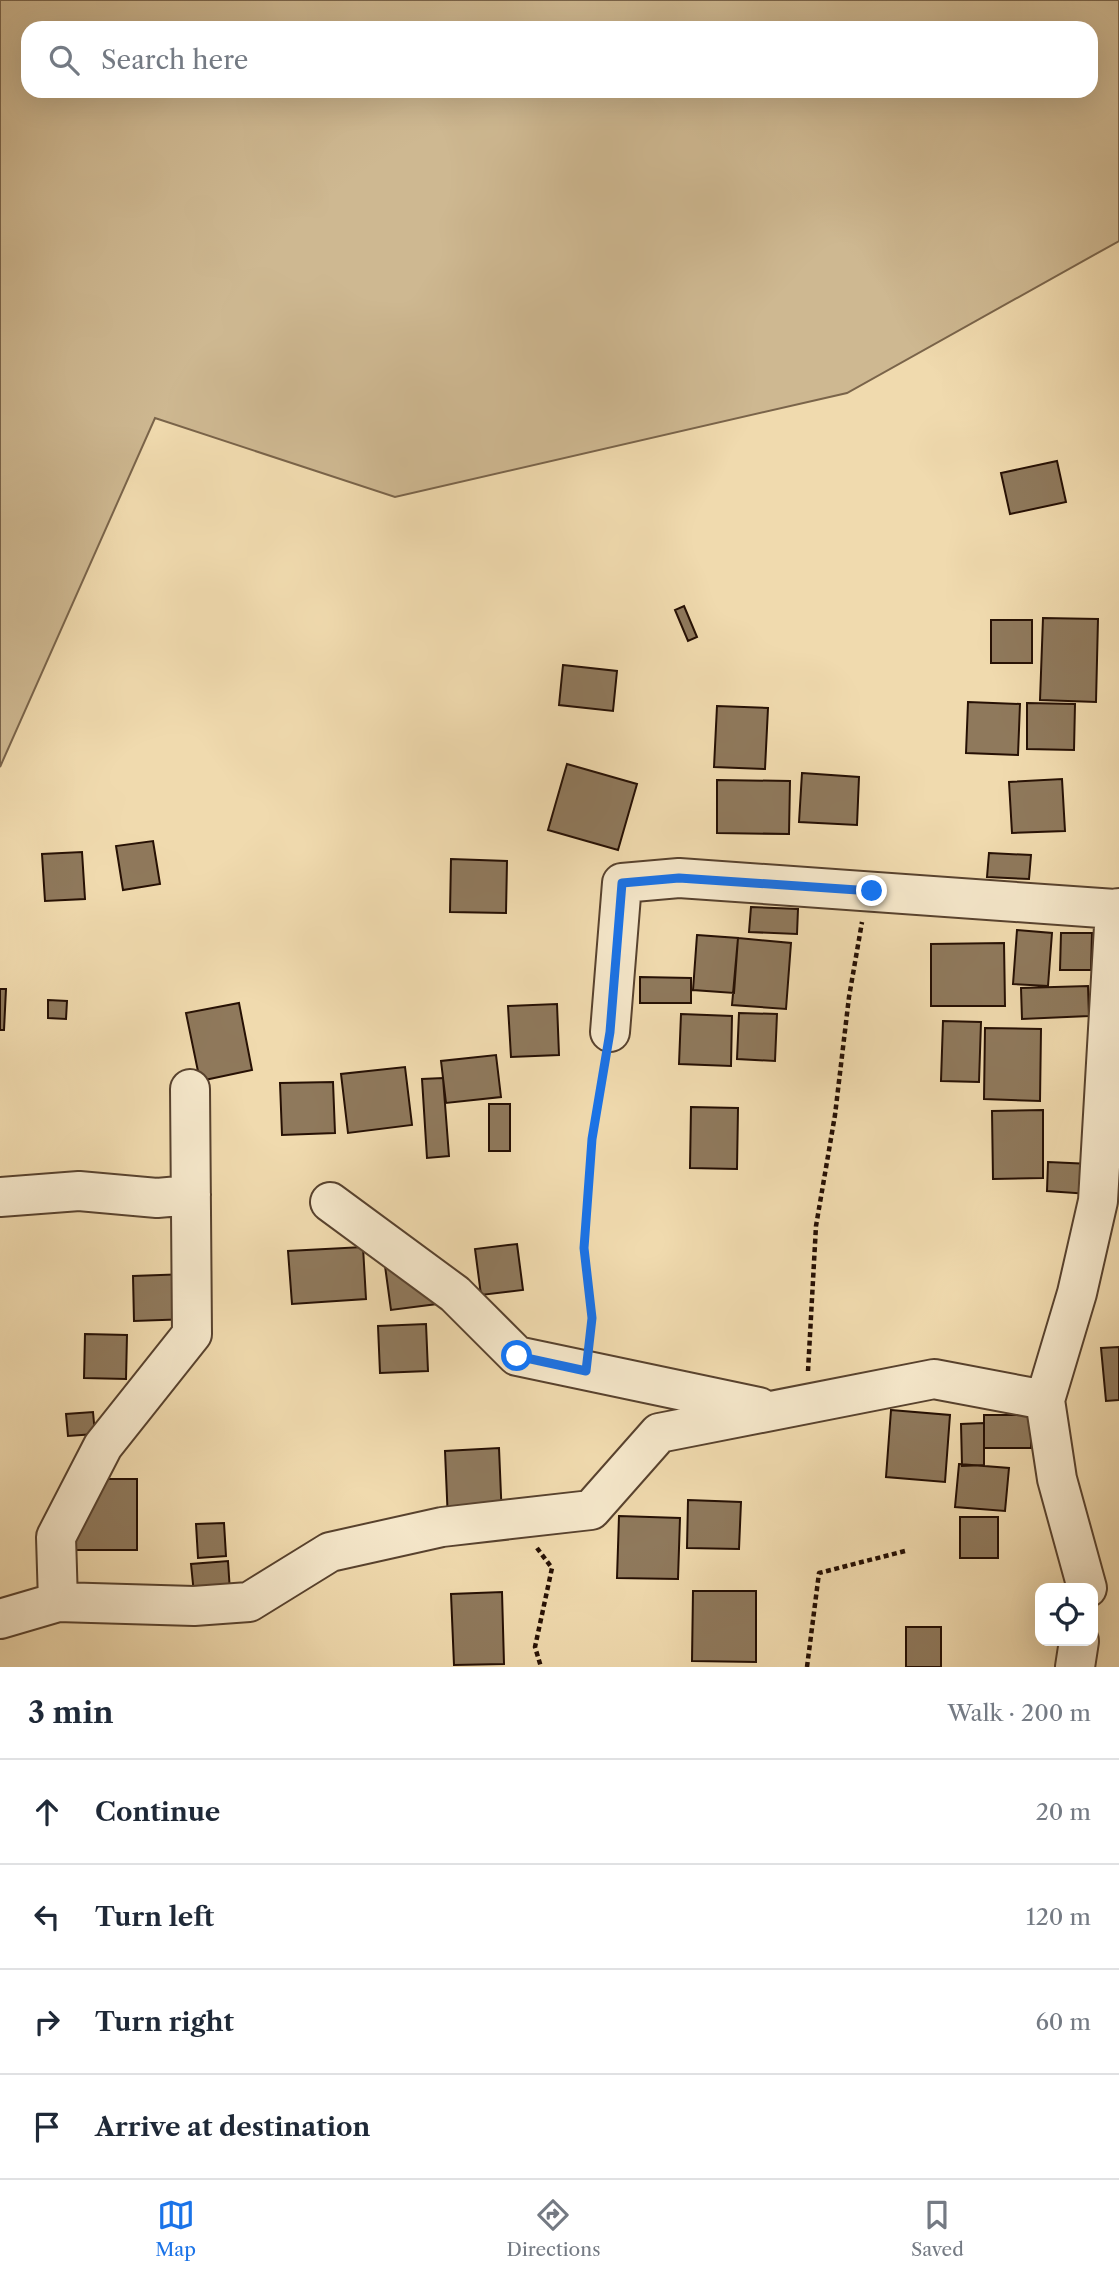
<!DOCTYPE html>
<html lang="en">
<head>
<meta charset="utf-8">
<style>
  :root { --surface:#fff; --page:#f2f2f3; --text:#1f2937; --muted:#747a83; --line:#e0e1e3; --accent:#1a73e8 }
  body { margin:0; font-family:"Libre Caslon Text",serif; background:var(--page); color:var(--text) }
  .controls { position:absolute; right:21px; bottom:21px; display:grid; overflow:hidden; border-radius:14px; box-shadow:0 7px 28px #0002 }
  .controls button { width:63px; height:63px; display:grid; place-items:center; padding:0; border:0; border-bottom:2px solid var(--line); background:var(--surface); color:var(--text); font:35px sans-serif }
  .stop { position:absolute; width:21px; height:21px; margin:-16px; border:5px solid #1a73e8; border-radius:50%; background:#fff }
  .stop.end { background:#1a73e8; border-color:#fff; box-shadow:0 2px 7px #0008 }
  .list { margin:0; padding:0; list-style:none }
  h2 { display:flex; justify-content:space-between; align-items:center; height:91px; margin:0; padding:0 28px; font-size:30px }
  h2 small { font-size:23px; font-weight:400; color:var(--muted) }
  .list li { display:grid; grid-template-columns:46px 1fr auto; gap:21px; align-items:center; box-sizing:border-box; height:105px; padding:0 28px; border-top:2px solid var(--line) }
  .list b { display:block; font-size:26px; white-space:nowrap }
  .list em { font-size:23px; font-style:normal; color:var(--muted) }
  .icon { flex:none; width:38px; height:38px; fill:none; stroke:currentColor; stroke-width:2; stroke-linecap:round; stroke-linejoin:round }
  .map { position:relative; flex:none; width:1119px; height:1667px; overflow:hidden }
  .search { position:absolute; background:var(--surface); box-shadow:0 7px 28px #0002; left:21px; right:21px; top:21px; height:77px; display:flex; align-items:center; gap:18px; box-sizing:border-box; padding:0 24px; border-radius:21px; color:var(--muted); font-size:26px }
  .sheet { height:511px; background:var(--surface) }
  nav { display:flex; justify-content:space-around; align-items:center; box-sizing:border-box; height:98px; border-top:2px solid var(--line); background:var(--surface); font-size:19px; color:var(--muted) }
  nav a { display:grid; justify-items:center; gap:4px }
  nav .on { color:var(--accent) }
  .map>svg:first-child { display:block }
</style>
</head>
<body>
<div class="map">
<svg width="1119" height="1667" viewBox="0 0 1119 1667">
  <rect width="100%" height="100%" fill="#f0daae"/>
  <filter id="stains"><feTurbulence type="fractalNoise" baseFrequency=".00286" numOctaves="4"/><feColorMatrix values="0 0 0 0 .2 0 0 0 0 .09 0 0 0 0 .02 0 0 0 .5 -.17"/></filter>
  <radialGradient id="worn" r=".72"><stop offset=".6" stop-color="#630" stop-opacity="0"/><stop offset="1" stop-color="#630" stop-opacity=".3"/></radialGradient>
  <path fill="#ceb891" stroke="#7a644a" stroke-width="2" fill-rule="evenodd" d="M0 0H1119V241L847 393 395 497 155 418 0 767ZM28 28H1091V91H28Z"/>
  <path fill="#8f795c" stroke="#261004" stroke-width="2" d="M1057 461 1066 502 1010 514 1001 473Z
    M684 606 697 637 688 641 675 610Z
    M1043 618 1098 619 1096 702 1040 700Z
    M991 620H1032V663H991Z
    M563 665 617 671 613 711 559 705Z
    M968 702 1020 704 1018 755 966 753Z
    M1027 703 1075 704 1074 750 1027 749Z
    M717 706 768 708 765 769 714 767Z
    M567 764 637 784 618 850 548 830Z
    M802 773 859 777 857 825 799 822Z
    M1062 779 1065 831 1012 833 1009 782Z
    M717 780 790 781 789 834 717 833Z
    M153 841 160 884 123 890 116 846Z
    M82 852 85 899 45 901 42 854Z
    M989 853 1031 855 1029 879 987 877Z
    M451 859 507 861 506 913 450 912Z
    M751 907 798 909 797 934 749 932Z
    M1017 930 1052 933 1048 986 1013 984Z
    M1061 933H1092L1091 970H1060Z
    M697 935 738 938 734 993 693 990Z
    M738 938 791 943 786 1009 732 1005Z
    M1004 943 1005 1006H931V944Z
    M640 977 691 978V1003H640Z
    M1088 986 1089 1016 1022 1019 1021 988Z
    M0 989H6L4 1030H0Z
    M48 1000 67 1001 66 1019 48 1018Z
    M239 1003 252 1070 200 1081 186 1013Z
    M557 1004 559 1055 511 1057 508 1006Z
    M739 1013 777 1014 775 1061 737 1059Z
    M681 1014 732 1016 731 1066 679 1064Z
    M943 1021 981 1022 979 1082 941 1081Z
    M985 1028 1041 1029 1040 1101 984 1099Z
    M496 1055 501 1097 446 1103 441 1061Z
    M405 1067 412 1125 348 1133 341 1074Z
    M443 1078 449 1156 427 1158 422 1079Z
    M333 1082 335 1133 282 1135 280 1083Z
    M489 1104H510V1151H489Z
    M691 1107 738 1108 737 1169 690 1168Z
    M1043 1110V1178L993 1179 992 1111Z
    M1048 1162 1091 1164 1089 1194 1047 1191Z
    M517 1244 523 1290 481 1295 475 1249Z
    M363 1247 366 1299 292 1304 288 1251Z
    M385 1266 437 1304 391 1310Z
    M188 1274 190 1319 134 1321 133 1276Z
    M426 1324 428 1371 380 1373 378 1326Z
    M85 1334 127 1335 126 1379 84 1378Z
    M1119 1347V1400L1106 1401 1101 1348Z
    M891 1410 950 1415 945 1482 886 1477Z
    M93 1412 95 1434 68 1436 66 1414Z
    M984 1415H1031V1448H984Z
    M984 1423V1465L962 1466 961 1424Z
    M499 1448 502 1519 448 1521 445 1451Z
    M959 1464 1009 1468 1005 1511 955 1507Z
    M75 1479H137V1550H75Z
    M688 1500 741 1502 739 1549 687 1548Z
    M619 1516 680 1518 678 1579 617 1578Z
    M960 1517H998V1558H960Z
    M224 1523 226 1556 198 1558 196 1524Z
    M228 1561 230 1592 194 1594 191 1564Z
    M693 1591H756V1662L692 1661Z
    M502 1592 504 1664 454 1665 451 1594Z
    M906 1627H941V1667H906Z"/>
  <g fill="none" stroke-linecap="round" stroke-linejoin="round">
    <g stroke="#58422e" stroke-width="42">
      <path id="minor" d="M610 1032 622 883 679 878 1115 909
        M0 1197 79 1191 157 1198 191 1195
        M330 1202 455 1294 517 1356 759 1407
        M1087 1588 1057 1479 1045 1400 1077 1293 1098 1201 1115 909 1119 908
        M58 1602 56 1537 103 1446 192 1334 190 1089
        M0 1619 58 1602 194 1606 249 1602 330 1552 442 1527 591 1510 659 1433 934 1379 1045 1400
        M1075 1667 1079 1641"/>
    </g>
    <path stroke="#261004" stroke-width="4.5" stroke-dasharray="5 3.5" stroke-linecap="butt" d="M590 1339 592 1318 584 1248 592 1139 605 1062
      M808 1371 816 1226 835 1115 849 997 862 922
      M537 1548 552 1568 535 1647 541 1667
      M807 1667 819 1573 905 1551"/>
    <use href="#minor" stroke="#f5e7ca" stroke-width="38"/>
  </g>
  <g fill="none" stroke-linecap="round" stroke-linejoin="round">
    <path stroke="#1a73e8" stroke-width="9" d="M517 1356 586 1371 592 1318 584 1248 592 1139 610 1032 622 883 679 878 872 891"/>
  </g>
  <rect width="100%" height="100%" filter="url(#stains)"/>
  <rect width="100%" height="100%" fill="url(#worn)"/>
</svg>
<div class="controls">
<button><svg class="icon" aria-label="locate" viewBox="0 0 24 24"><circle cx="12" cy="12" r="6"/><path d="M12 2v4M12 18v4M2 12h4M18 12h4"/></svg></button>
</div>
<div class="stop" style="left:517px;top:1356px"></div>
<div class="stop end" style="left:872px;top:891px"></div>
<div class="search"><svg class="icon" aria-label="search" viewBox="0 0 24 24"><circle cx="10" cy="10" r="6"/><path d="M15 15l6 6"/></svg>Search here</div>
</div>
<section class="sheet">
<h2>3 min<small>Walk · 200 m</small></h2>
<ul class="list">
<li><svg class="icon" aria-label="ahead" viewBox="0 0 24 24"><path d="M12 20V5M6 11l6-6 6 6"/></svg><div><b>Continue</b></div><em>20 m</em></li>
<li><svg class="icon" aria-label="left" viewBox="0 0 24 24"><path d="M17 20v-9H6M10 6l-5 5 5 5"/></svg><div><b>Turn left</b></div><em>120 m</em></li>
<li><svg class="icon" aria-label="right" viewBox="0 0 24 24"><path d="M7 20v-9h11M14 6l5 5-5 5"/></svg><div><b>Turn right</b></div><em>60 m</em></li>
<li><svg class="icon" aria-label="arrive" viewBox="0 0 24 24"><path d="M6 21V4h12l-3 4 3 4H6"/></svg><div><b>Arrive at destination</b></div></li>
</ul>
</section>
<nav>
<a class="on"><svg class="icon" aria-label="map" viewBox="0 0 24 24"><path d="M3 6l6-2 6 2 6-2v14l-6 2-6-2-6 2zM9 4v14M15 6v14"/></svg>Map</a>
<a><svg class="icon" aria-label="directions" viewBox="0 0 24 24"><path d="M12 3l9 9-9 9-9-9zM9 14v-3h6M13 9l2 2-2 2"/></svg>Directions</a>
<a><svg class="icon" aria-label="saved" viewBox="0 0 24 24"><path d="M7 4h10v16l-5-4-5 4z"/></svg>Saved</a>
</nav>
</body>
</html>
